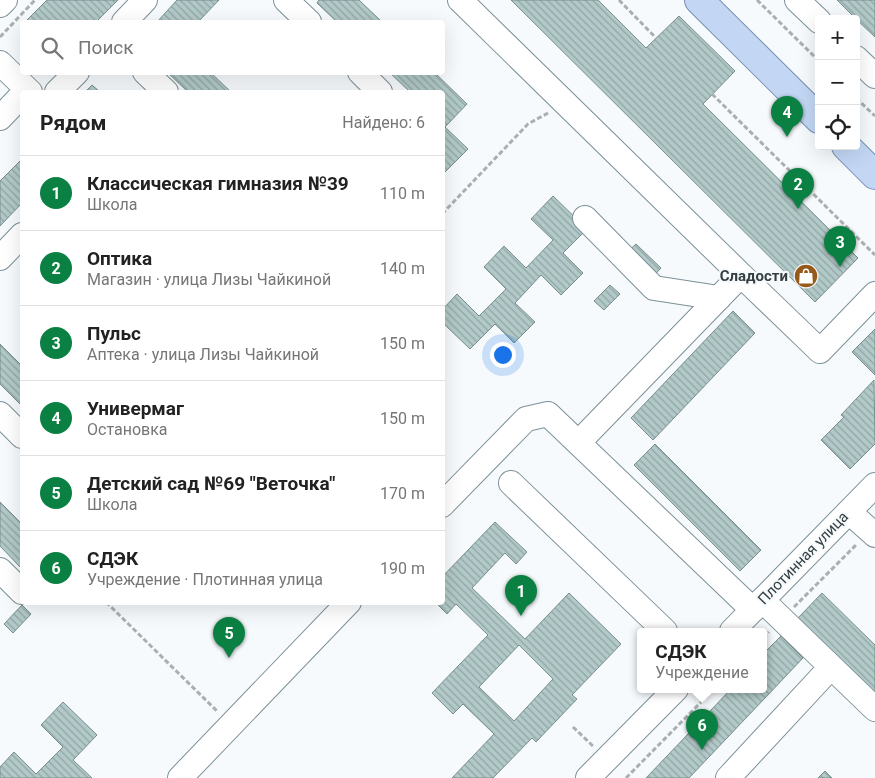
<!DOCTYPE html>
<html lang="ru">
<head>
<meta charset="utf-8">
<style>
  :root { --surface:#fff; --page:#f2f2f2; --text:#222; --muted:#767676; --line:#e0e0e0; --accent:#0b8043 }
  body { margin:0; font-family:Roboto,sans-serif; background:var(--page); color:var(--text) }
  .controls { position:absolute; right:15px; top:15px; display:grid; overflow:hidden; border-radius:5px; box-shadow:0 5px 20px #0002 }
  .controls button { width:45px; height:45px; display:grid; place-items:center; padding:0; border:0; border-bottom:1px solid var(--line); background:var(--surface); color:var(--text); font:25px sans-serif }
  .you { position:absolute; left:502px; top:354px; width:18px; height:18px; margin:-12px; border:4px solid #fff; border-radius:50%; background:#1a73e8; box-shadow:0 0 0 8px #1a73e833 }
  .badge { display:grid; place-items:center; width:32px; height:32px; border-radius:50%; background:var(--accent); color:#fff; font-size:16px; font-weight:700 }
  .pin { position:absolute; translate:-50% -41px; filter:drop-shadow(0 1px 2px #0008) }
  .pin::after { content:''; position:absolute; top:26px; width:18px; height:15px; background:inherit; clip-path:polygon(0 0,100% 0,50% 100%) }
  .popup { position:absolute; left:637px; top:628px; width:130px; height:65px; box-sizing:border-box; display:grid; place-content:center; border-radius:5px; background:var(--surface); filter:drop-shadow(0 1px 4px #0005); font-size:16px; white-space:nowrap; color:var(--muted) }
  .popup b { font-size:19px; color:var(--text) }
  .popup::after { content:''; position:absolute; left:50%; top:100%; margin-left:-10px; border:10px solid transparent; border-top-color:var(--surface) }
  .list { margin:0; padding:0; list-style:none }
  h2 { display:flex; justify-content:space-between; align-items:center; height:65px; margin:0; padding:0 20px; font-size:21px }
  h2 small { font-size:16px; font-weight:400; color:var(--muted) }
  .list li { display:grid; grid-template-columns:32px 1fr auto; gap:15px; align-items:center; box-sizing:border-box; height:75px; padding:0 20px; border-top:1px solid var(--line) }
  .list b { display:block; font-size:19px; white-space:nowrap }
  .list p { margin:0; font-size:16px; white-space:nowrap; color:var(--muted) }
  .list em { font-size:16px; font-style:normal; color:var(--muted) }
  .icon { flex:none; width:28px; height:28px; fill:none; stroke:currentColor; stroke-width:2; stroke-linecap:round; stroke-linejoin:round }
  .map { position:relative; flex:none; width:875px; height:778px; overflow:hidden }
  .search { position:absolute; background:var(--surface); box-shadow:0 5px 20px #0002; left:20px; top:20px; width:425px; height:55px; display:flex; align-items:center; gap:12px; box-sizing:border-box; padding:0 18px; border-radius:5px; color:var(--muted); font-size:19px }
  .panel { position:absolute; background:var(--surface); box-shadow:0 5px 20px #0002; left:20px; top:90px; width:425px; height:515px; border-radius:5px }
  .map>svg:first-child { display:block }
</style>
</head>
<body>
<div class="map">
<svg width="875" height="778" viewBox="0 0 875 778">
  <defs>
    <pattern id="building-back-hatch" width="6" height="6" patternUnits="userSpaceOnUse" patternTransform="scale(1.25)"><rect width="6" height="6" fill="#b1c9c8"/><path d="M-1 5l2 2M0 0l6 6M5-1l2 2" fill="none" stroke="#91a5a4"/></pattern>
  </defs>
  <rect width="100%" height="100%" fill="#f6fafc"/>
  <path fill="url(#building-back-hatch)" stroke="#778e8d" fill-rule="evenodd" d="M47 0H118L96 22H25Z
    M177 0H219L198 22H157Z
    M319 0H359L382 22H337L317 3Z
    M511 0H598L646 48 679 16 735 71 703 104 858 258 815 302Z
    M837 0H875V37L856 19Z
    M167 72H210L231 92H188Z
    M389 72H434L467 104 445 127 442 124V92H410Z
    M92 85 100 92H85Z
    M445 127 468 149 442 175V130Z
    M21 160 22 203 0 226V181Z
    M553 196 587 229 563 253 583 273 561 295 541 275 515 303 535 322 514 343 495 324 470 349 442 322V310L457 294 479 316 506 289 484 267 504 246 526 268 553 240 531 219Z
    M636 244 661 268 651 279 625 254Z
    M610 285 620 294 604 310 594 301Z
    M733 311 755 333 653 440 631 418Z
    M875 329V375L852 352Z
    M0 344 22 366V406L0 384Z
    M874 380 875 444 850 469 821 440 844 417 841 415Z
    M655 444 761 550 740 571 634 465Z
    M0 502 22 524V569L0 546Z
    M495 522 527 552 516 564 505 553 472 588 525 639 569 593 621 644 572 695 577 699 536 742 532 738 493 778H452L494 734 463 704 453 714 432 693 488 635 456 604 447 614 435 602H442V577ZM519 645 553 679 514 721 479 687Z
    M822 593 875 645V695L797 619Z
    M22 605 31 614 13 633 4 624Z
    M781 636 803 658 689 778H646L731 689H763V654Z
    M63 702 97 735 73 760 92 778H0V767L14 752 36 774 63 747 41 725Z
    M825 771 832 778H818Z"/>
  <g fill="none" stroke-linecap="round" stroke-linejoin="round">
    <g stroke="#7c9099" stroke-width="26">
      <path id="minor" d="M286 0 309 22
        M460 0 741 275
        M797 0 819 21
        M0 5 5 0
        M124 22 145 0
        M856 58 875 76
        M0 63 30 92
        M145 72 166 92
        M360 72 380 92
        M57 92 77 72
        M0 118 22 95
        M585 218 654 288 719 298
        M0 258 22 235
        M0 414 22 436
        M578 443 741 275 820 351 875 294
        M511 483 665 631
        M442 505 526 419 548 414 753 610
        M849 512 875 535
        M0 570 22 592
        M762 600 875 709
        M732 631 875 485
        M180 778 349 602
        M588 778 676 689
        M728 778 831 667"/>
    </g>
    <g stroke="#7790b2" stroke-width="30">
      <path id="major" d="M699 0 819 119
        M846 146 875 175"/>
    </g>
    <path stroke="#aab0b2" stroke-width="3" stroke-dasharray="5 2.5" stroke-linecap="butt" d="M619 0 656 38
      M757 0 819 61
      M0 37 35 0
      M712 94 875 255
      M856 98 875 116
      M442 214 528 124 548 113
      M106 602 218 712
      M794 607 857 544
      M763 638 769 632
      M573 727 594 747
      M626 778 714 689"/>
    <use href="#minor" stroke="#fff" stroke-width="24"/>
    <use href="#major" stroke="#c3d7f5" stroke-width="28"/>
  </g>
  <defs>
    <g id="shop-disc" transform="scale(1.25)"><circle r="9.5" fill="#955a1a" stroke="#f6fafc"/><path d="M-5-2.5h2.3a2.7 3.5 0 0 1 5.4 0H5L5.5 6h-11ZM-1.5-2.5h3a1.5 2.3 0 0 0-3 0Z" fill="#fff"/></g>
  </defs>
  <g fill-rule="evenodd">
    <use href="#shop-disc" x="806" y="276"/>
  </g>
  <g text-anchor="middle" stroke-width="4" stroke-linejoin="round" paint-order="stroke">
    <g font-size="15" font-weight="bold" fill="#353e41" stroke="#f6fafc" text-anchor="end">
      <text x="788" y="281">Сладости</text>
    </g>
    <g font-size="15" fill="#353e41" stroke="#f6fafc">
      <text transform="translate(803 558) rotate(-46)" y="5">Плотинная улица</text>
    </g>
  </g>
</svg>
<div class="controls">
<button>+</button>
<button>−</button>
<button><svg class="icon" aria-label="locate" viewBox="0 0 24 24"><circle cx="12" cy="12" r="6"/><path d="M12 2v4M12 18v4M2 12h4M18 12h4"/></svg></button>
</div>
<div class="you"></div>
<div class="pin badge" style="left:521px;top:616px">1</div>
<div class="pin badge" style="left:798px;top:209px">2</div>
<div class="pin badge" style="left:840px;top:267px">3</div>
<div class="pin badge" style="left:787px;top:137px">4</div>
<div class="pin badge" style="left:229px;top:658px">5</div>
<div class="pin badge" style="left:702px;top:750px">6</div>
<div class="popup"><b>СДЭК</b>Учреждение</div>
<div class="search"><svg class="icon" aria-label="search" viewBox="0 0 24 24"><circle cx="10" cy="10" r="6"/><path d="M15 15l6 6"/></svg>Поиск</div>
<section class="panel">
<h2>Рядом<small>Найдено: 6</small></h2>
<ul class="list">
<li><span class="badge">1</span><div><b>Классическая гимназия №39</b><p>Школа</p></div><em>110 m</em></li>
<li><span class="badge">2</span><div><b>Оптика</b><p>Магазин · улица Лизы Чайкиной</p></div><em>140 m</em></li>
<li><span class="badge">3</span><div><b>Пульс</b><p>Аптека · улица Лизы Чайкиной</p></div><em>150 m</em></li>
<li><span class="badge">4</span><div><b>Универмаг</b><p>Остановка</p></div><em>150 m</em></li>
<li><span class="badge">5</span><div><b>Детский сад №69 &quot;Веточка&quot;</b><p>Школа</p></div><em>170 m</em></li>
<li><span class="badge">6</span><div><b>СДЭК</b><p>Учреждение · Плотинная улица</p></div><em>190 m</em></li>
</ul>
</section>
</div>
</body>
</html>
